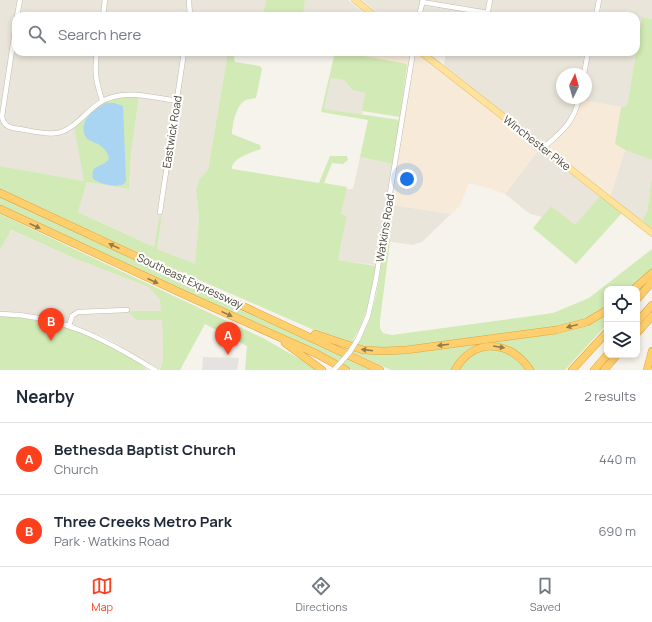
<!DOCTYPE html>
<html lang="en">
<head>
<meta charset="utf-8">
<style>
  :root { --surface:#fff; --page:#f2f2f3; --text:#1f2937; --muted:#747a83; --line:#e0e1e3; --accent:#fc3f1d }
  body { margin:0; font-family:Manrope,sans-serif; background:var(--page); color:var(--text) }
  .controls { position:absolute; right:12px; bottom:12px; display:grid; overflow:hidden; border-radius:8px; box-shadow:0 2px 6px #0003 }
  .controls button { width:36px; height:36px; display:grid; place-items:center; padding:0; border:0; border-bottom:1px solid var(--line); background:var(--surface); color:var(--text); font:20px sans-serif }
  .compass { position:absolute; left:556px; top:68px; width:36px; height:36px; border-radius:50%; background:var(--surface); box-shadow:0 2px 6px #0003; rotate:5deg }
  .you { position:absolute; left:407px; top:179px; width:14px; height:14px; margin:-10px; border:3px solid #fff; border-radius:50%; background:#1a73e8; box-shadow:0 0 0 6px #1a73e833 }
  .badge { display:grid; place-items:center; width:26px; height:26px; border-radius:50%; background:var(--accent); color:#fff; font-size:13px; font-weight:700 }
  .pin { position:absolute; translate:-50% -33px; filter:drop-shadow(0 1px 2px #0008) }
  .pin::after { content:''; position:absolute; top:21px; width:14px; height:12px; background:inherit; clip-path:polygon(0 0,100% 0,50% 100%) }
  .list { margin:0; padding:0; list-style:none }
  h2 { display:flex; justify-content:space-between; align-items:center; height:52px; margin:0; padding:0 16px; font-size:17px }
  h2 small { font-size:13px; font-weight:400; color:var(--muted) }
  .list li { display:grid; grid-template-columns:26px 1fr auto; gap:12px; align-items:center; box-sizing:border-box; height:72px; padding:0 16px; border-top:1px solid var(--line) }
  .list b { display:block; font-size:15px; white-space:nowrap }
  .list p { margin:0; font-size:13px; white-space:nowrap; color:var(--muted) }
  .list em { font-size:13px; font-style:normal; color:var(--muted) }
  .icon { flex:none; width:22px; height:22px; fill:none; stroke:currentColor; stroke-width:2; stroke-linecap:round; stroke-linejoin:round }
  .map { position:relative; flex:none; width:652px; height:370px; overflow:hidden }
  .search { position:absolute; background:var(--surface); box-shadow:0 2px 6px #0003; left:12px; right:12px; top:12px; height:44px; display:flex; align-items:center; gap:10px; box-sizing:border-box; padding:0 14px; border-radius:12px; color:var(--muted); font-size:15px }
  .sheet { height:196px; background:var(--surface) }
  nav { display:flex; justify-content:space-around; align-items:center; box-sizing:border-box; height:56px; border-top:1px solid var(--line); background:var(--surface); font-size:11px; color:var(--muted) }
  nav a { display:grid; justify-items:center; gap:2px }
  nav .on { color:var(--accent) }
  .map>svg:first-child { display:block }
</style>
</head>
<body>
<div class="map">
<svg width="652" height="370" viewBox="0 0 652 370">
  <rect width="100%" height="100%" fill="#f6f3ec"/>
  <path fill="#eae5da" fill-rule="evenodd" d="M0 0H266L263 16H16V52H228L208 170 199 180 196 190 199 218 195 265 157 249 162 218 159 217 154 247 78 212 87 182 129 189 131 153 139 97 84 181 0 166Z
    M305 0H348L368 16H303Z
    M362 0H652V19L642 17 636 51V16H382Z
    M446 52H636L627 106 621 107 581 100 577 114 571 125 550 145 610 197 625 150 652 160V176L647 213 637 226 600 196 575 226 551 206 542 217 530 214 505 194 543 144 444 65ZM562 74H586V98H562Z
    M331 78 344 80 352 90 365 93 362 115 324 109Z
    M360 157 393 164 387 204 451 214 422 242 413 245 385 241 381 266 338 260 347 216 341 215 346 189H353Z
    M10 230 76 259 149 287 160 300 162 311H129L136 320H162L163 360 160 370 108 339 75 325 45 317 19 312H0V250Z"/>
  <path fill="#f7ead8" d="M360 52H427L543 144 505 194 488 188 469 183 460 206 451 214 387 204 400 117 359 55Z
    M581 100 621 107 615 144 625 150 610 198 550 150V145L571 125 577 114Z"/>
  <path fill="#d2eab5" d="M266 0H305L303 16H263Z
    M642 17 652 19V160L625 150 615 144 621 107 627 106Z
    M228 52H235L234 59 235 62 260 66 262 69 256 98C252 99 247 99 244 101 236 107 232 124 232 134L260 145 261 149C253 152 231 158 232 169L319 183 330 156H347L348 160 343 164 332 163 324 183 347 187 341 214 347 216 338 260 376 266C371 291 368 317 353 340L358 344C376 314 380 275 384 241L390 242 380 320V328L383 333 392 335 553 313 589 298 652 249V269L630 289H607V308L599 313 570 325 389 349 359 347 330 337 147 257 0 189V166L84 181 74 126 102 102 120 97H139L131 153 129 189 87 182 78 212 154 247 159 217H162L157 249 195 264 199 218 196 190 199 180 208 170Z
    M335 52H342L407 64 400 117 362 111 365 93 352 90 344 80 331 78 324 109 400 120 393 164 360 157 368 120 321 112Z
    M652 176V229L642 220 647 212Z
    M0 196 374 370H353L0 206Z
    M600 196 622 213 576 264 533 228 551 206 575 225Z
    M0 214 263 338 319 370H245L247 346 205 324 180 370H160L163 360 162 320H136L128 311H161L160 300 149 287 76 259 11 230 0 250Z
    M607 313V324L565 370H532C518 348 508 345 483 344L453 370H391L342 348 343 347 367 352 546 334Z
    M0 315C45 320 86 330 125 354 133 359 141 363 147 370H0Z
    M493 349 514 354 527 370H458C468 356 475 351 493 349Z"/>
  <path fill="#e5e3e0" d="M203 357 239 358 237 370H202Z"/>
  <path fill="#a9d4f2" d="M107 103H114L123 106 126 180 124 184C115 188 101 184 93 179 90 163 103 168 109 159 108 153 105 149 101 146 97 143 93 142 89 140 82 135 82 125 87 118 93 111 99 106 107 103Z"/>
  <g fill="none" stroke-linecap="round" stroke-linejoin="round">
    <g stroke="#c2bbae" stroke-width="5.5">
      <path id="minor" d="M189 0 190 16
        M422 2 488 13
        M17 16 20 0
        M103 16 105 0
        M419 16 423 0
        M487 16 490 0
        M596 16 599 0
        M16 24 2 116C3 127 11 128 20 129 32 131 45 135 57 133 79 129 90 102 113 97 133 91 156 98 177 101
        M97 52C94 71 96 82 102 100
        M584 74 588 52
        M543 148C561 132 574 123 579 98
        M160 212 184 52
        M0 314C60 315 105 339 155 370
        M69 326 72 316 78 312 127 310
        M358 339 368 316 376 279 413 52"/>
    </g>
    <g stroke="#e6c16a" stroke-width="7">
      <path id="major" d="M355 0 375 16
        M421 52 652 233"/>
    </g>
    <g stroke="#e0a43c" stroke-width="8">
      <path id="highway" d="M0 193 380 370
        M0 209 192 298 317 354 346 370
        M634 289 652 273
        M637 299 652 282
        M637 322 652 305
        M637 333 652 316
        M315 334 363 350 383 351 406 350 556 330 587 322 607 310
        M285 343 322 370
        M455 370C473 337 511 340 530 370
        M572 370 607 332
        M594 370 607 355
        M604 370 617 355
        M647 370 652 351"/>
    </g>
    <use href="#minor" stroke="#fff" stroke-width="4.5"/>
    <use href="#major" stroke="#ffe39c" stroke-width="6"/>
    <use href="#highway" stroke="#ffcf6e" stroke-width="7"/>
    <g stroke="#c2bbae" stroke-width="5.5" stroke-linecap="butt">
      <path id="minor-bridge" d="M334 370 349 353 358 339"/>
    </g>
    <use href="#minor-bridge" stroke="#fff" stroke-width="4.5"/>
  </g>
  <defs><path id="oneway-solid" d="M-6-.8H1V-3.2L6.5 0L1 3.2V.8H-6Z"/></defs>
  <g fill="#937c4e">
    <use href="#oneway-solid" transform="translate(35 226) rotate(25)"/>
    <use href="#oneway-solid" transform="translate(114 246) rotate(-155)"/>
    <use href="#oneway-solid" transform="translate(153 281) rotate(25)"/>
    <use href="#oneway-solid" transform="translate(227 314) rotate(24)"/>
    <use href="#oneway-solid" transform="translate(572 326) rotate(165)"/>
    <use href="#oneway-solid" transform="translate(443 345) rotate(173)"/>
    <use href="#oneway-solid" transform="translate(499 347) rotate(9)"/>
    <use href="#oneway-solid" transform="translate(367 350) rotate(-173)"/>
  </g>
  <g text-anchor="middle" stroke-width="4" stroke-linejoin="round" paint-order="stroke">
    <g font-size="11" fill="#4b4439" stroke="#fff">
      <text transform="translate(172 132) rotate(-81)" y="4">Eastwick Road</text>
      <text transform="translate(537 143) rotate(38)" y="4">Winchester Pike</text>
      <text transform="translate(385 228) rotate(-81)" y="4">Watkins Road</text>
      <text transform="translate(190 281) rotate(25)" y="4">Southeast Expressway</text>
    </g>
  </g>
</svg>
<div class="controls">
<button><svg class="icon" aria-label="locate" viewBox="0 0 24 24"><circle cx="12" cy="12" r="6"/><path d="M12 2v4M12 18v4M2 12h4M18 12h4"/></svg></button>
<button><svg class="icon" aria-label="layers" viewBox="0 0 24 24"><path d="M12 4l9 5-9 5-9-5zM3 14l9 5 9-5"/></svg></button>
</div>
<svg class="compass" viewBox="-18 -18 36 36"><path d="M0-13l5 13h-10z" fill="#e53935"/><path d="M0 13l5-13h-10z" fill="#747a83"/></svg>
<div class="you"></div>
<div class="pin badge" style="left:228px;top:355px">A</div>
<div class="pin badge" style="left:51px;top:341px">B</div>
<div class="search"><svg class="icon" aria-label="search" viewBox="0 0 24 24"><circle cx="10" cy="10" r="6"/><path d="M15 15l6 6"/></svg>Search here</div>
</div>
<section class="sheet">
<h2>Nearby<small>2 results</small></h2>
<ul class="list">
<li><span class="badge">A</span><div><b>Bethesda Baptist Church</b><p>Church</p></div><em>440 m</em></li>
<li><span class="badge">B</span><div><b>Three Creeks Metro Park</b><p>Park · Watkins Road</p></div><em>690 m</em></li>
</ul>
</section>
<nav>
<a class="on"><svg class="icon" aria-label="map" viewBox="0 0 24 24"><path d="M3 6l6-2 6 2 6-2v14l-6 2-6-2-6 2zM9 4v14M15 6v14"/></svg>Map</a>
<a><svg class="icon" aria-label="directions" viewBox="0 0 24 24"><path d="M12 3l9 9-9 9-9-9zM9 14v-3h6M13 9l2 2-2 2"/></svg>Directions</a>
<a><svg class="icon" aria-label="saved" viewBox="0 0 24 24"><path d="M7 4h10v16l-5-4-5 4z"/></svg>Saved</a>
</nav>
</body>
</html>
